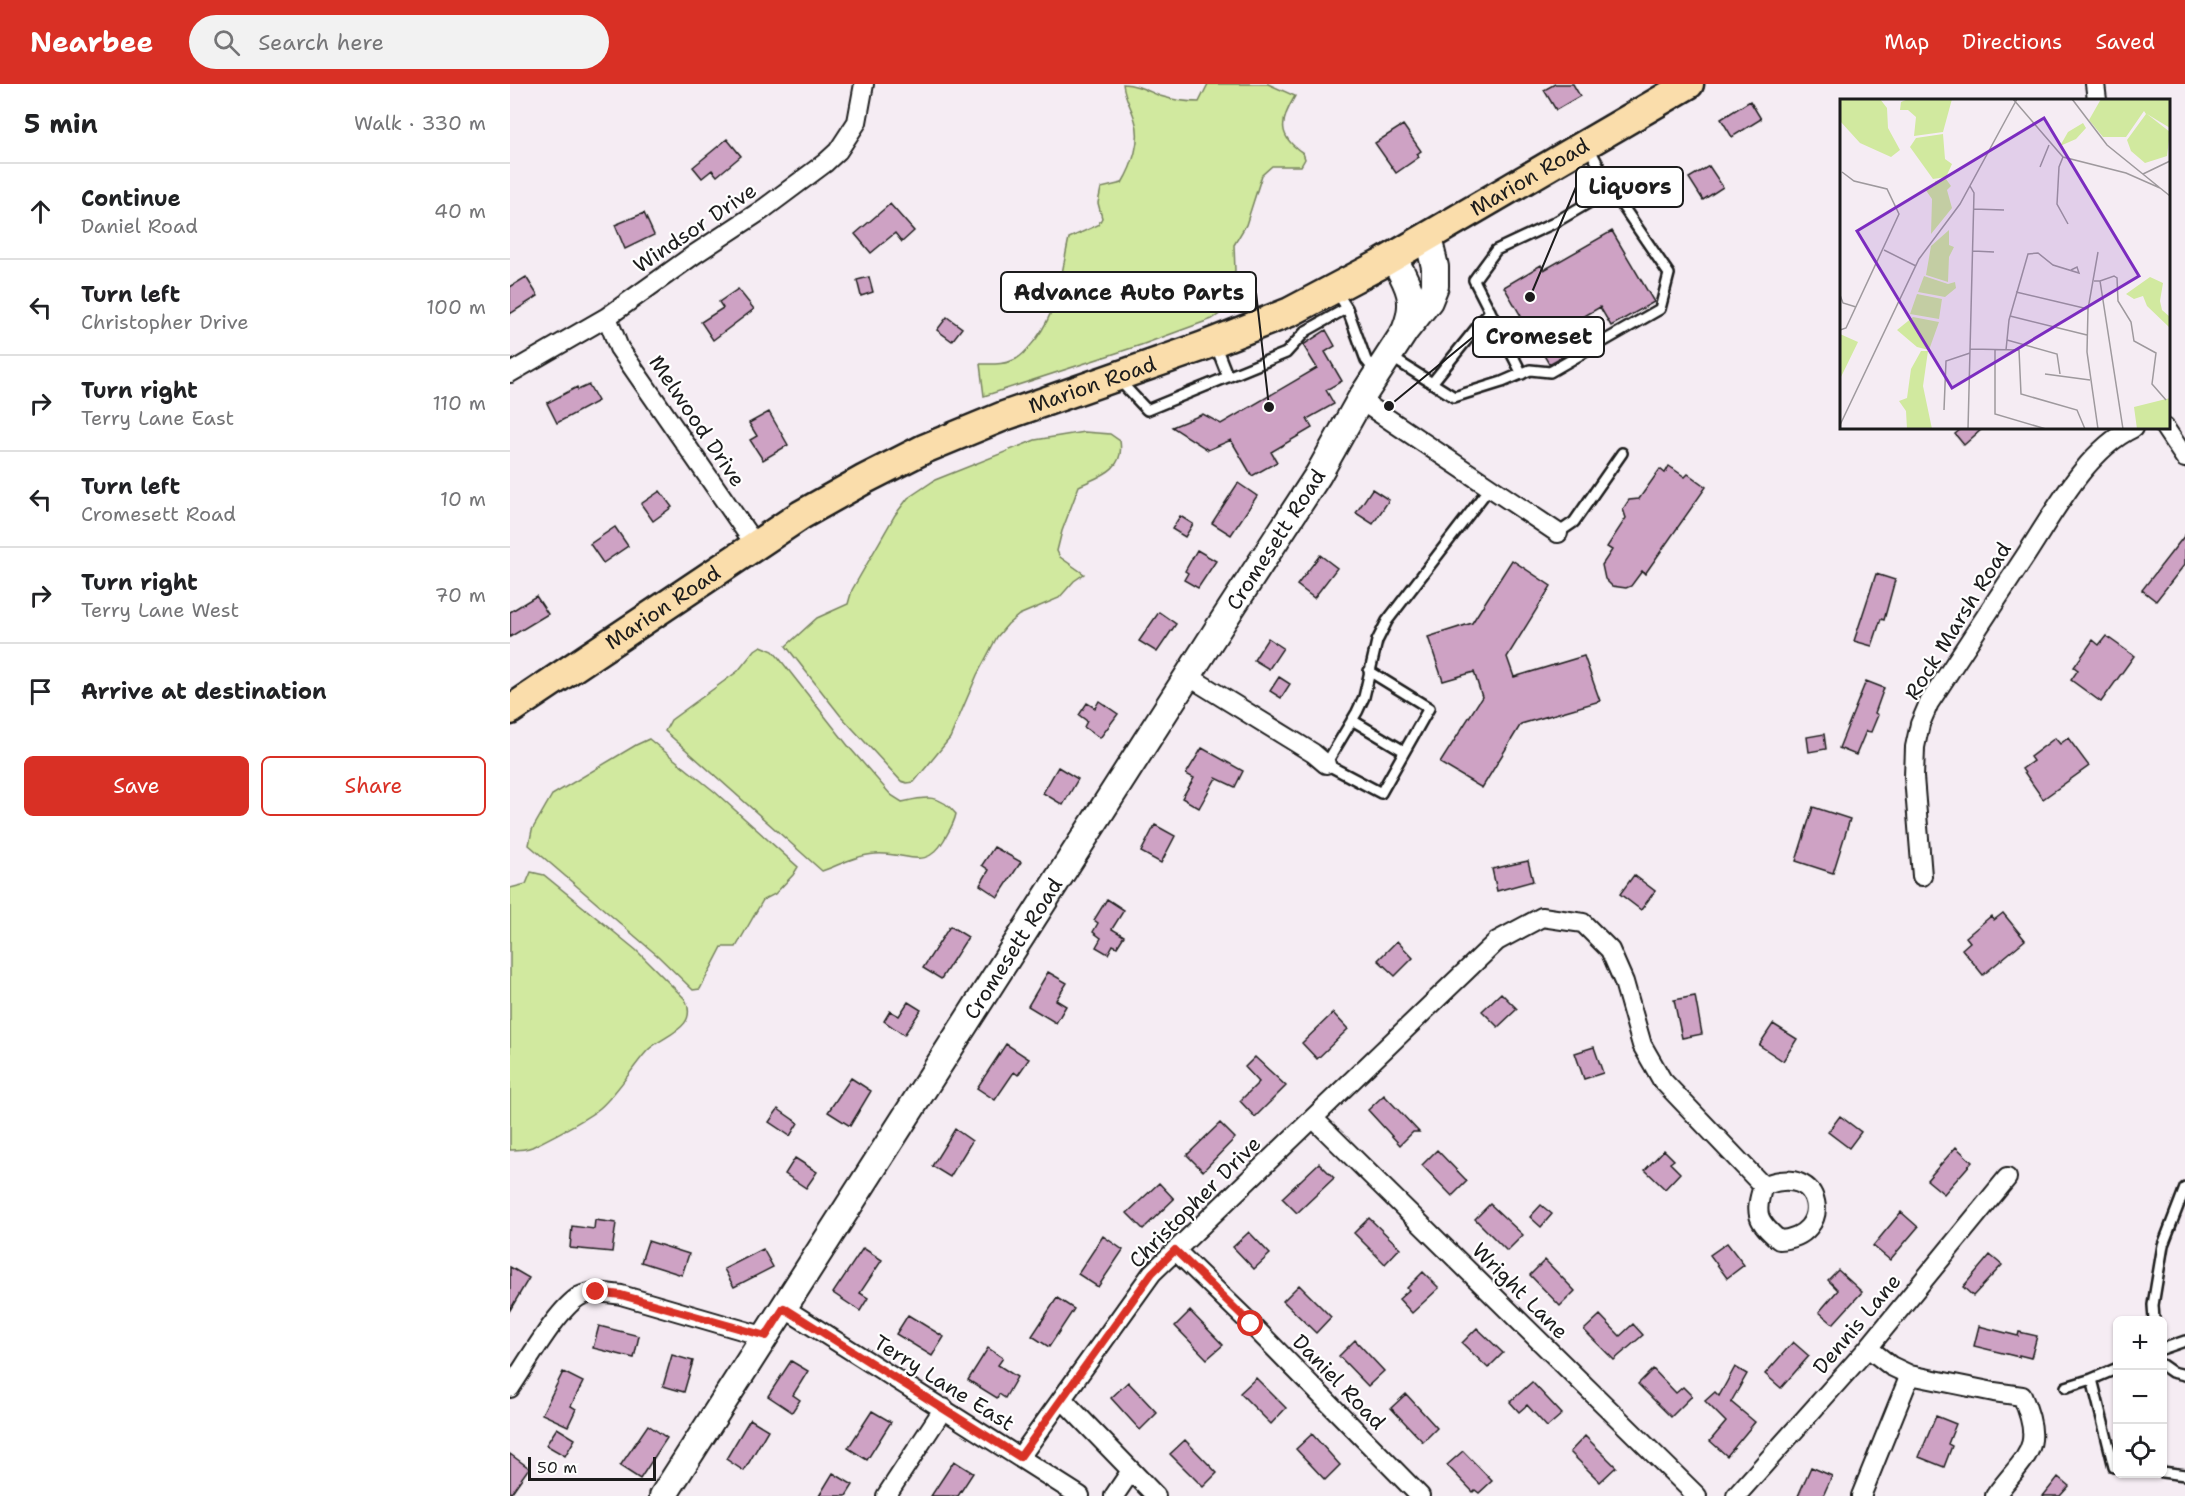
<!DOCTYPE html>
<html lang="en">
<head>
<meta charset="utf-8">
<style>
  :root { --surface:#fff; --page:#f2f2f2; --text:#202124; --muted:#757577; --line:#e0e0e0; --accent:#d93025 }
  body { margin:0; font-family:"Shantell Sans",sans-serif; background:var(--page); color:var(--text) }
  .controls { position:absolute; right:18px; bottom:18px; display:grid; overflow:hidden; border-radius:9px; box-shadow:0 2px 4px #0004 }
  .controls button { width:54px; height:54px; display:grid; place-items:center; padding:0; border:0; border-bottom:2px solid var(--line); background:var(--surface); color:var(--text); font:30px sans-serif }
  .scale { position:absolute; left:18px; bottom:15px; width:128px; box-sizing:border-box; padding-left:6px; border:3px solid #1c1c1c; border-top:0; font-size:16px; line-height:21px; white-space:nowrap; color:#1c1c1c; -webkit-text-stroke:4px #fff; paint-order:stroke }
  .stop { position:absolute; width:18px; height:18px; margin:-14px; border:4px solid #d93025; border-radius:50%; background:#fff }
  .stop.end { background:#d93025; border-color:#fff; box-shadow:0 2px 6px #0008 }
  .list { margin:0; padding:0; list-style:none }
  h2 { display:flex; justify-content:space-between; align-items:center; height:78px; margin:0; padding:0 24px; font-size:26px }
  h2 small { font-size:20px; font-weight:400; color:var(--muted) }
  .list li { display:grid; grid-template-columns:39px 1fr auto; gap:18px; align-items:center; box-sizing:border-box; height:96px; padding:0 24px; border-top:2px solid var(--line) }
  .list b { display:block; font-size:22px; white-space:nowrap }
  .list p { margin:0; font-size:20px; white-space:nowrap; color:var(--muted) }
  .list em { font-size:20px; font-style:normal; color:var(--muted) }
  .actions { display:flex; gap:12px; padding:18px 24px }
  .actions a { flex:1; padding:14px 0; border:2px solid var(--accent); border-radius:9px; text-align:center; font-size:21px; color:var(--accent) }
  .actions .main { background:var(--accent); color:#fff }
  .icon { flex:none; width:33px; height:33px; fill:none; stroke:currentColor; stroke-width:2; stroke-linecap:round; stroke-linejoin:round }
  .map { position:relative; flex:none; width:1675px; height:1412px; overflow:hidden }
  header { display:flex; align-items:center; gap:36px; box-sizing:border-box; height:84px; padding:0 30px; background:var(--accent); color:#fff }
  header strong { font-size:28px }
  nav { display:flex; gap:33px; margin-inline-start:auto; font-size:21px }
  .search { width:420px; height:54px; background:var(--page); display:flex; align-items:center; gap:15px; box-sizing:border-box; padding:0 21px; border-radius:33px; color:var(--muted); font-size:22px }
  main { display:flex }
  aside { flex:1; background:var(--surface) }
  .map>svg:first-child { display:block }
</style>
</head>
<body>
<header>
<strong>Nearbee</strong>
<div class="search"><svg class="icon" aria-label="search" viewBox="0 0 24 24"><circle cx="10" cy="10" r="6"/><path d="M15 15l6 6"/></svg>Search here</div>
<nav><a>Map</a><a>Directions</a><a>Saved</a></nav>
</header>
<main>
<aside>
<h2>5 min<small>Walk · 330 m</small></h2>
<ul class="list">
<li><svg class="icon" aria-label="ahead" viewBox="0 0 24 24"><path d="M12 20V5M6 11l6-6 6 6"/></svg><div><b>Continue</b><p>Daniel Road</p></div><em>40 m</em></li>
<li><svg class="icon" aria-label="left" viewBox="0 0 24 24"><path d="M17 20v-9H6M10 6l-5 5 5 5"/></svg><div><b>Turn left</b><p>Christopher Drive</p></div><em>100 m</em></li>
<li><svg class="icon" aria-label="right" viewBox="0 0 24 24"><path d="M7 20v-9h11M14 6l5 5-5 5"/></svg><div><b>Turn right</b><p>Terry Lane East</p></div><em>110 m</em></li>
<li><svg class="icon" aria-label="left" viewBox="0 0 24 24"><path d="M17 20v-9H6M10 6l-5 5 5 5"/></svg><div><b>Turn left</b><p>Cromesett Road</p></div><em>10 m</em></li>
<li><svg class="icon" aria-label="right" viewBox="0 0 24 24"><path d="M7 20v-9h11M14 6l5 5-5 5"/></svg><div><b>Turn right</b><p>Terry Lane West</p></div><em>70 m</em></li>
<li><svg class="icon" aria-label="arrive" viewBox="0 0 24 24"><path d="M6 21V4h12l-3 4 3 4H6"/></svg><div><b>Arrive at destination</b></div></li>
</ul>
<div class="actions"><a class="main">Save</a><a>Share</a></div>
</aside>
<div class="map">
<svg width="1675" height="1412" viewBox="0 0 1675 1412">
  <rect width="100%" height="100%" fill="#f5ecf3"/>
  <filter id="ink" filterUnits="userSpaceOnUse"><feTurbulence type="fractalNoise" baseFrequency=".0167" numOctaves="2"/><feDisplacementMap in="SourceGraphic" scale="12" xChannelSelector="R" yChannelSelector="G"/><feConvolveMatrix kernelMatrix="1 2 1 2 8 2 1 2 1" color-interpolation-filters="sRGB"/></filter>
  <g filter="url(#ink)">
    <path fill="#d1e99f" stroke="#76825e" stroke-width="1.5" d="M613 0C626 0 638 7 650 12 663 16 676 18 689 18L698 0H758L785 12C770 37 767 52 793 69L795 75 791 82H762L752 91 736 141 724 161 725 187 711 203 712 214 717 225 702 235 631 261 474 312 470 280C482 280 495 281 506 275 514 271 520 262 526 255 549 224 551 191 559 154L588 141 592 134 588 119 591 104 612 99C622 82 632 56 625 36 621 22 615 15 613 0Z
      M574 348 600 350 610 357C615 386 590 392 569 402L552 447 547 467 550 473 574 490 564 497 549 514 509 531 498 540 487 553 467 591 440 654 404 698 397 699 391 697 330 631 276 562 307 534 338 520 342 506 385 431 398 414 425 396 525 356Z
      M251 562 263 567 269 574 339 663 381 711 392 718C415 713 429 709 446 730 444 740 439 747 434 756 415 789 396 767 365 770 347 771 329 781 312 787L155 647 161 636 228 587 245 566Z
      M139 655 205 708 288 783 283 791 265 810 253 816 226 863H212L190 905 183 906 148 872 19 761 22 746 42 711 126 661Z
      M21 788 34 791 126 866 175 915C190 945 152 951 137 967 121 985 109 1007 90 1024 76 1036 40 1054 22 1063 15 1066 8 1066 0 1066V804L16 800Z"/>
    <path fill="#cea2c4" stroke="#1c1c1c" stroke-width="1.5" d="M1045 0H1063L1070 12 1046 26 1034 6Z
      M1240 17 1251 35 1222 53 1211 35Z
      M893 41 911 67 907 70 909 73 886 89 865 59Z
      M217 55 231 72 207 92 202 86 192 94 183 83Z
      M1199 82 1213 103 1193 116 1179 94Z
      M380 120 404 147 392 158 385 149 361 169 345 150Z
      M134 129 144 151 115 165 105 141Z
      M1102 147 1144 218 1101 242 1090 223 1066 237 1078 258 1039 280 994 203 1031 181 1034 186Z
      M16 193 28 212 0 230V203Z
      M359 193 363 208 351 212 347 196Z
      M228 205 244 225 203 256 191 238 213 224 209 218Z
      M437 233 452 244 442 257 427 246Z
      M816 246 825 262 815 268 832 297 816 306 824 320 797 335 802 344 761 368 767 378 742 392 721 356 698 366 662 343 693 330 711 340 807 284 793 261Z
      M79 301 88 317 47 339 37 319 67 303 68 306Z
      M259 328 278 361 253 376 240 356 247 352 239 339Z
      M1452 344H1473L1454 361 1445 350Z
      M1159 382 1175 393 1178 390 1196 403 1135 490 1132 487 1121 502 1116 504 1102 502 1095 495 1092 481 1102 466 1097 463 1116 434 1113 425 1119 416 1129 415 1150 385 1155 389Z
      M728 399 747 412 721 451 702 439Z
      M862 405 879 416 863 440 846 429Z
      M150 407 162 423 143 437 131 420Z
      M670 432 683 440 675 453 662 445Z
      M105 443 118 462 93 479 80 460Z
      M1675 451V480L1646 517 1632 506Z
      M687 466 706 477 688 504 674 496 678 489 675 487Z
      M810 471 827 484 804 514 787 501Z
      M1002 476 1041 502 997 573 1004 593 1074 572 1090 617 1011 640 972 704 930 679 972 613 964 588 933 597 918 553 962 539Z
      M1366 490 1385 496 1374 536 1371 535 1362 562 1344 557Z
      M26 512 38 530 0 553V528Z
      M649 528 666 540 647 568 629 557Z
      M1596 552 1624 572 1591 618 1561 596 1568 586 1564 583 1583 556 1589 561Z
      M758 554 773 564 759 585 744 576Z
      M769 593 780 600 771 614 760 607Z
      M1356 597 1374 604 1365 629 1368 631 1361 648 1356 647 1346 671 1329 664Z
      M589 617 608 630 590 654 574 643 577 637 569 631 577 619 585 624Z
      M1314 650 1316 665 1299 668 1297 653Z
      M1545 654 1550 660 1558 654 1579 682 1533 715 1512 685 1523 677 1520 673Z
      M692 664 733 687 725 703 706 694 689 724 672 714 684 694 676 690Z
      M548 683 568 695 553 721 533 709Z
      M1303 723 1340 735 1323 789 1286 777Z
      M645 741 665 752 651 779 631 768Z
      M484 763 511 778 488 813 470 801 479 786 472 781Z
      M1018 777 1023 797 987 807 982 785Z
      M1124 791 1145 807 1131 826 1110 810Z
      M597 815 614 826 602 845 614 852 607 863 603 861 598 870 586 863 591 854 583 848 588 839 584 836Z
      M1493 829 1515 856 1473 891 1452 865 1460 858 1456 853 1481 832 1484 836Z
      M440 842 458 853 431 895 413 884Z
      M887 857 903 874 885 892 868 876Z
      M538 888 557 899 546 916 556 922 546 939 518 922Z
      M991 909 1007 925 988 943 972 927Z
      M1185 912 1192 950 1172 954 1164 916Z
      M398 918 411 926 394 951 374 937 380 927 389 932Z
      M823 929 838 945 807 975 792 959Z
      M1263 940 1287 955 1273 977 1249 961Z
      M496 960 519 975 508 991 504 988 485 1016 467 1004Z
      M1084 963 1093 989 1074 995 1065 969Z
      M745 973 776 1002 745 1033 730 1017 749 998 735 983Z
      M341 994 361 1007 340 1042 318 1028Z
      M874 1011 909 1048H903L890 1061 858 1026Z
      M268 1025 288 1039 280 1052 259 1038Z
      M1330 1032 1351 1048 1339 1064 1318 1048Z
      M710 1039 725 1054 693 1087 677 1071Z
      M445 1045 462 1057 440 1093 422 1082Z
      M1446 1063 1462 1078 1434 1110 1417 1096Z
      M927 1066 957 1097 942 1112 912 1081Z
      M1154 1066 1164 1076 1160 1079 1170 1089 1155 1105 1135 1086Z
      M285 1074 307 1088 296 1104 275 1090Z
      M809 1079 824 1094 787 1129 772 1114Z
      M649 1099 664 1115 633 1145 617 1129Z
      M980 1120 1013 1151 997 1167 965 1135Z
      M1031 1121 1042 1130 1031 1143 1020 1133Z
      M1391 1128 1408 1143 1380 1176 1363 1162Z
      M859 1134 890 1164 875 1180 844 1149Z
      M85 1136 106 1139 102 1168 60 1164 62 1142 84 1145Z
      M739 1148 760 1170 744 1185 723 1163Z
      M593 1152 613 1166 588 1203 568 1190Z
      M138 1157 179 1170 172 1191 131 1178Z
      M1217 1159 1234 1181 1217 1194 1200 1171Z
      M353 1164 372 1176 350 1209 358 1214 350 1227 323 1209Z
      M253 1165 263 1183 224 1203 214 1185Z
      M1480 1171 1492 1181 1463 1212 1453 1203Z
      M1035 1176 1065 1207 1050 1222 1020 1191Z
      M0 1183 19 1194 0 1226Z
      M1328 1186 1352 1208 1323 1240 1309 1228 1328 1206 1318 1196Z
      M913 1188 929 1204 902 1229 889 1215 899 1206 897 1204Z
      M789 1201 821 1233 806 1249 773 1217Z
      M547 1214 564 1225 539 1263 522 1252Z
      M680 1227 713 1261 697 1275 665 1242Z
      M398 1231 434 1253 422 1272 386 1250Z
      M1090 1231 1110 1252 1123 1240 1133 1251 1104 1276 1074 1246Z
      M89 1242 129 1252 124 1274 83 1264Z
      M1469 1242 1508 1252 1509 1248 1527 1252 1521 1274 1509 1271V1273L1464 1262Z
      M967 1244 993 1269 978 1284 952 1259Z
      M845 1256 874 1287 858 1302 829 1272Z
      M1283 1258 1299 1272 1271 1304 1255 1290Z
      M478 1264 493 1274 488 1281 507 1293 495 1314 489 1310 487 1314 458 1296Z
      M162 1271 183 1277 174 1308 153 1302Z
      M281 1277 298 1287 283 1311 290 1316 282 1328 258 1312Z
      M1225 1283 1237 1290 1221 1318 1245 1338 1217 1372 1200 1357 1216 1338 1195 1317 1205 1308 1209 1312Z
      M1143 1285 1166 1309 1173 1303 1182 1312 1161 1333 1128 1300Z
      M53 1288 73 1298 61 1322 66 1325 58 1342 32 1330Z
      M746 1294 776 1324 761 1340 730 1309Z
      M618 1298 647 1329 630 1346 601 1314Z
      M1022 1298 1052 1330 1037 1343 1017 1321 1009 1328 1000 1318Z
      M896 1310 927 1344 913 1358 881 1324Z
      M362 1327 381 1338 357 1376 338 1364Z
      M1426 1332 1446 1340 1438 1360 1442 1362 1434 1383 1409 1373Z
      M240 1335 258 1346 234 1387 216 1375Z
      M138 1341 157 1354 130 1395 110 1382Z
      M47 1344 65 1355 55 1372 36 1361Z
      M802 1350 830 1381 815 1396 786 1365Z
      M1075 1352 1106 1383 1090 1398 1060 1368Z
      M675 1356 707 1389 693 1403 660 1370Z
      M953 1367 982 1397 969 1409 965 1406 963 1408 937 1381Z
      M0 1370 19 1384 0 1411Z
      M444 1377 463 1389 448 1412H421Z
      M1301 1383 1322 1392 1313 1412H1288Z
      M323 1389 343 1401 336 1412H309Z
      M1548 1393 1559 1402 1550 1412H1533Z"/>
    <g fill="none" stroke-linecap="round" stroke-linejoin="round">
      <g stroke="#1c1c1c" stroke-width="14">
        <path id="lane" d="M837 224 856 276 865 287
          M705 260 718 293
          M881 273 944 313 992 298 1020 286 1040 288 1150 225 1159 190 1103 108 1078 62
          M1012 290 964 196 986 166 1044 139 1102 105
          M608 295 637 326 776 269 796 247 837 224 826 207
          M922 299 980 227
          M1048 449 1064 438 1112 369
          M859 587 919 624 871 709 816 680 847 628 854 613 867 557 877 537 980 403
          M842 636 894 667
          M1644 1236 1643 1221 1653 1161 1675 1104
          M1652 1265 1675 1257
          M1652 1281 1662 1288 1675 1291
          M1608 1284 1582 1295 1604 1383H1608
          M1556 1303 1582 1295
          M1652 1388 1675 1391"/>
      </g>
      <g stroke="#1c1c1c" stroke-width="22">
        <path id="street" d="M1585 0 1587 16
          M97 233 109 264 246 462
          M0 289 97 233 185 170 252 126 315 79 328 67 347 38 354 0
          M850 316 1048 449
          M1655 344 1675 374
          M678 592 803 669 816 680
          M1412 792 1404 693 1405 663 1410 640 1419 619C1449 573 1480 526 1510 480 1540 436 1574 367 1623 344
          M803 1034 1187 1412
          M665 1166 741 1240 910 1412
          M274 1224 570 1412
          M1400 1291 1484 1308 1512 1312C1536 1366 1515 1371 1485 1412
          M0 1304C16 1281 47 1225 70 1212 82 1206 97 1209 111 1211L256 1253
          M552 1315 646 1412
          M510 1373 642 1189 987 857 1032 833 1073 839 1100 866 1114 898 1132 961 1152 996 1253 1102C1244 1130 1247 1137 1269 1156 1325 1154 1315 1076 1253 1102
          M376 1412 434 1324
          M604 1412 621 1387
          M1226 1412 1358 1264 1497 1094
          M1351 1412 1400 1291 1381 1282 1358 1264"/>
      </g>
      <g stroke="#1c1c1c" stroke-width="30">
        <g id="secondary">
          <path d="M883 173C897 199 908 214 896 244"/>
          <path id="s1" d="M153 1412 713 537 808 391 850 316 895 247 919 217 925 202V183L918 153"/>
        </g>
      </g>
      <g stroke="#1c1c1c" stroke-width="33">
        <g id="primary">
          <path id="s2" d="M0 626 291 431 355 395 414 365 494 332 691 263 780 228 869 181 1179 0"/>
        </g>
      </g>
      <use href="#lane" stroke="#fff" stroke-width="9"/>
      <use href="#street" stroke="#fff" stroke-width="18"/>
      <use href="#secondary" stroke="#fff" stroke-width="26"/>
      <use href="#primary" stroke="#faddab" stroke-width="28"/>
    </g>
  </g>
  <g fill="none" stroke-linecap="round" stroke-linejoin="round" filter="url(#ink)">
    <path stroke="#d93025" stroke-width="8" d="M86 1208 111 1211 256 1252 274 1224 510 1373 642 1189 665 1166 741 1240"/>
  </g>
  <g text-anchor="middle" stroke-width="4.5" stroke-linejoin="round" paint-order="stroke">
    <g font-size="21" fill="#1c1c1c" stroke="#fff">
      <text dy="7" stroke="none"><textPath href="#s2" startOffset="1156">Marion Road</textPath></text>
      <text transform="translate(185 144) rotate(-34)" y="7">Windsor Drive</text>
      <text dy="7" stroke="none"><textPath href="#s2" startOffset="670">Marion Road</textPath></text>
      <text transform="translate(187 337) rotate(56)" y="7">Melwood Drive</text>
      <text dy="7" stroke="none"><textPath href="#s1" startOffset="1136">Cromesett Road</textPath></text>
      <text dy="7" stroke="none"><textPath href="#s2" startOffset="184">Marion Road</textPath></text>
      <text transform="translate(1448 537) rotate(-58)" y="7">Rock Marsh Road</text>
      <text dy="7" stroke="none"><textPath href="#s1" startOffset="650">Cromesett Road</textPath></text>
      <text transform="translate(685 1118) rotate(-45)" y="7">Christopher Drive</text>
      <text transform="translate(1010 1207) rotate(45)" y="7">Wright Lane</text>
      <text transform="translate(1347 1240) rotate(-50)" y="7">Dennis Lane</text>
      <text transform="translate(829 1298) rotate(46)" y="7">Daniel Road</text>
      <text transform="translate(434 1299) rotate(32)" y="7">Terry Lane East</text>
    </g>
  </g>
  <g transform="translate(1330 15)">
    <rect width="330" height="330" fill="#f5ecf3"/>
    <path d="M0 0H40L47 9 48 29 60 51 51 58 20 44 0 22ZM68 0H112L103 33 74 37 76 18 68 11H60L61 3ZM261 0H330V29L307 15 330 33 327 57 305 64 291 52 287 41 306 15 304 12 286 38H263L249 21ZM243 24 246 29 236 40 220 47 228 33ZM103 35 105 60 112 65 106 78 93 80 70 48 76 39ZM106 80 111 87 107 91 112 109 91 135 92 100 85 90 95 87V82ZM109 131V146L114 148 109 158 108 183 86 176 91 147ZM84 177 108 185 115 183 116 189 105 198 78 193ZM310 178 323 184 320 202 322 211 330 218V229L307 207 303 197 294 200 286 195ZM77 195 102 200 99 220 70 215ZM73 218 99 223 89 251 77 248 57 231ZM0 235 18 243 0 280ZM81 252H88L83 287 92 330H67L66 312 59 302 67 299 71 270ZM330 299V330H297L294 308Z" fill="#d1e99f"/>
    <path fill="none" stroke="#9e999d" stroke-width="1.5" d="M173 0 223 58 286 74 320 89M232 0 267 46 330 97M223 58 219 68 217 105 228 125M0 62V167M200 68 209 46M303 75 330 62M133 110 164 111M44 151 76 167M133 152 154 153M258 153 248 210 247 253 258 330M254 182H260L283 330M260 182 274 177 277 179 278 202 291 223 294 242 316 254 312 285 326 301M176 193 248 210M0 196 3 204 16 208M170 217 247 236M0 231 6 229 59 115 47 90 14 82 2 73M167 241 217 255 220 275M130 250 179 251 181 295 237 311 245 330M155 250V315L206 330M166 251 169 221 188 155 198 154 213 166 239 174 237 168 231 171M205 275 250 281M104 311 106 262 130 254M0 326 79 160 120 105 177 0M128 330 134 94 130 87"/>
    <path fill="#7b2cbf" fill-opacity="0.15" stroke="#7b2cbf" stroke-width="3" d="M204 19 299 177 112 289 17 132Z"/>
    <rect width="330" height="330" fill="none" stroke="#1c1c1c" stroke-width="3"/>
  </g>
  <path fill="none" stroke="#1c1c1c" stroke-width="2" d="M1020 213L1066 103M759 323L746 208M879 322L963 253"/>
  <g fill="#1c1c1c" stroke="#fff" stroke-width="2">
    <circle cx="1020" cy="213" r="6"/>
    <circle cx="759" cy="323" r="6"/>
    <circle cx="879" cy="322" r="6"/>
  </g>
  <g fill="#fff" stroke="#1c1c1c" stroke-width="2">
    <rect x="1066" y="83" width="107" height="40" rx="6"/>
    <rect x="491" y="188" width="255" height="40" rx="6"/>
    <rect x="963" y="233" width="131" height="40" rx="6"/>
  </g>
  <g font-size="22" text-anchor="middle" font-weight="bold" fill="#1c1c1c">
    <text x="1120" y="110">Liquors</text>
    <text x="619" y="216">Advance Auto Parts</text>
    <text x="1029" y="260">Cromeset</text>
  </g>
</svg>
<div class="controls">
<button>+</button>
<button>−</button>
<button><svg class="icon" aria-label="locate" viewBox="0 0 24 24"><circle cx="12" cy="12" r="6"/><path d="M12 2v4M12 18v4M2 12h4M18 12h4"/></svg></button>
</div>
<div class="scale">50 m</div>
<div class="stop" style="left:741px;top:1240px"></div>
<div class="stop end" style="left:86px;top:1208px"></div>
</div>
</main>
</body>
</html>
